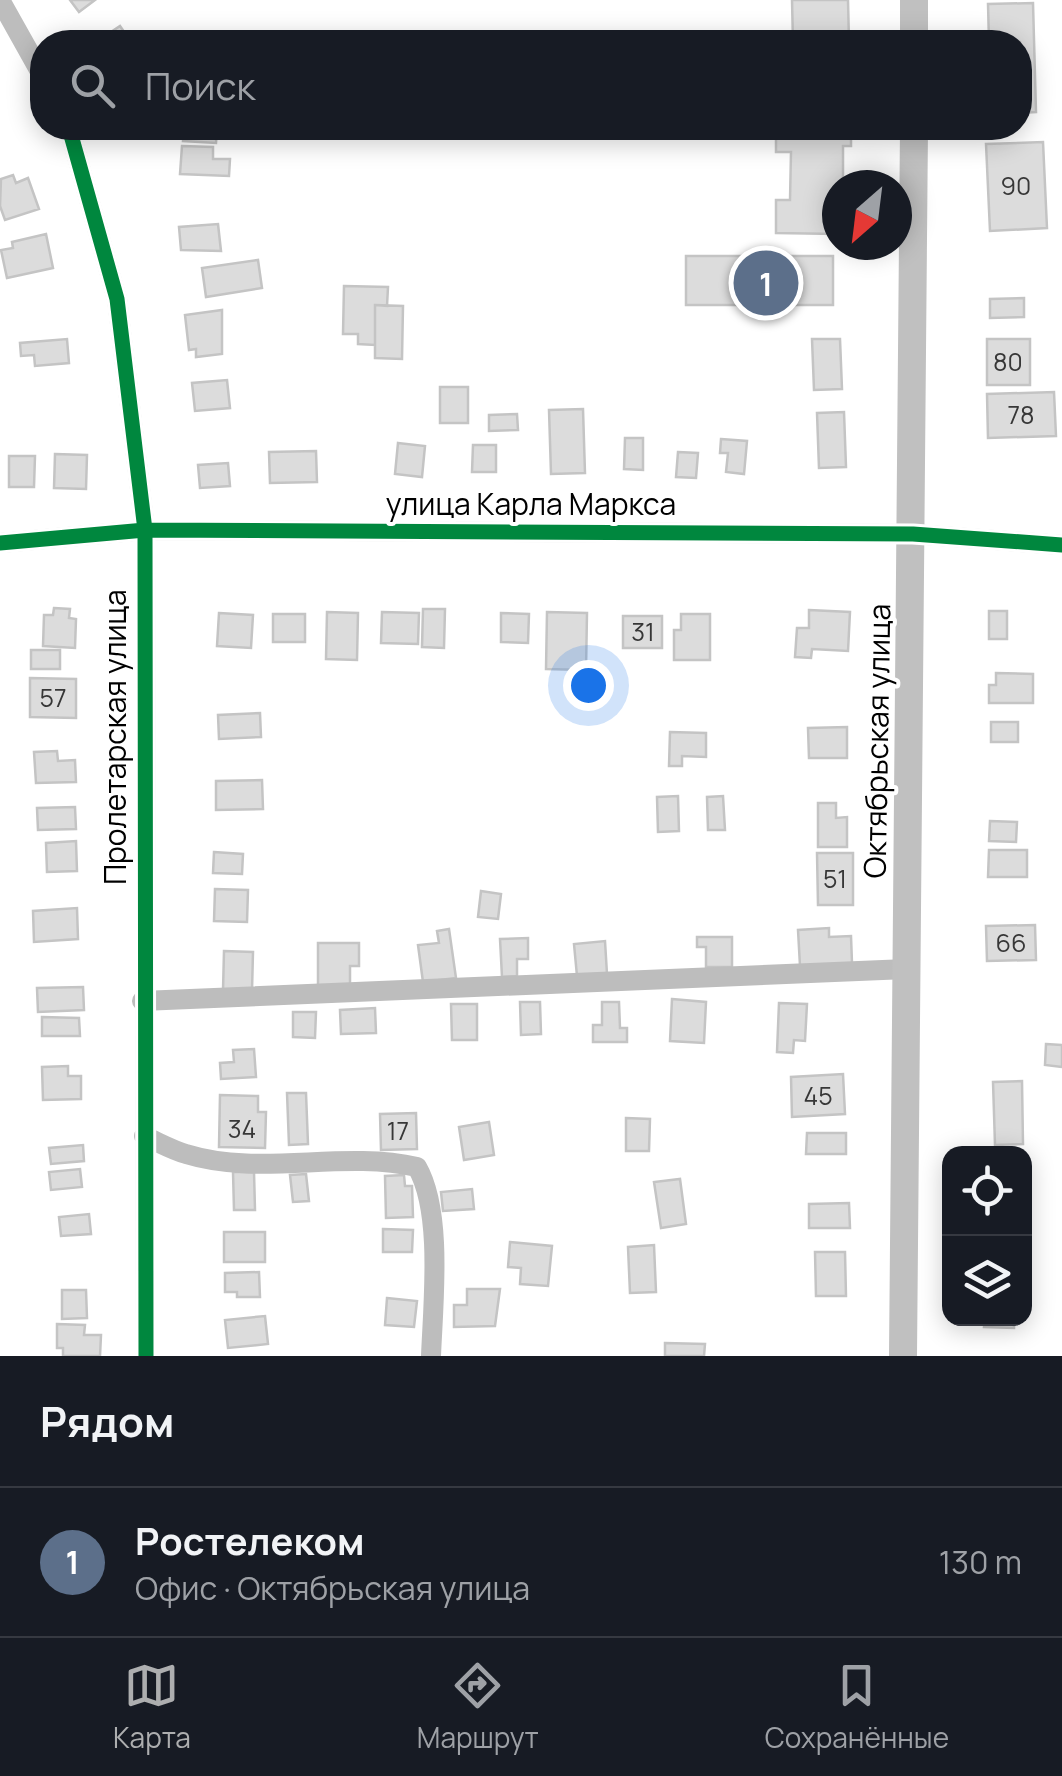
<!DOCTYPE html>
<html lang="ru">
<head>
<meta charset="utf-8">
<style>
  :root { --surface:#171b24; --page:#20242c; --text:#f1f3f6; --muted:#9ea1a6; --line:#363941; --accent:#adaeaf }
  body { margin:0; font-family:Manrope,sans-serif; background:var(--page); color:var(--text) }
  .controls { position:absolute; right:30px; bottom:30px; display:grid; overflow:hidden; border-radius:20px; box-shadow:0 5px 25px #0003 }
  .controls button { width:90px; height:90px; display:grid; place-items:center; padding:0; border:0; border-bottom:2px solid var(--line); background:var(--surface); color:var(--text); font:50px sans-serif }
  .compass { position:absolute; left:822px; top:170px; width:90px; height:90px; border-radius:50%; background:var(--surface); box-shadow:0 5px 25px #0003; rotate:208deg }
  .you { position:absolute; left:588px; top:685px; width:35px; height:35px; margin:-25px; border:8px solid #fff; border-radius:50%; background:#1a73e8; box-shadow:0 0 0 15px #1a73e833 }
  .badge { display:grid; place-items:center; width:65px; height:65px; border-radius:50%; background:var(--accent); color:#fff; font-size:32px; font-weight:700 }
  .pin { position:absolute; translate:-50% -50%; border:5px solid #fff; box-shadow:0 2px 10px #0006 }
  .list { margin:0; padding:0; list-style:none }
  h2 { display:flex; justify-content:space-between; align-items:center; height:130px; margin:0; padding:0 40px; font-size:42px }
  h2 small { font-size:32px; font-weight:400; color:var(--muted) }
  .list li { display:grid; grid-template-columns:65px 1fr auto; gap:30px; align-items:center; box-sizing:border-box; height:150px; padding:0 40px; border-top:2px solid var(--line) }
  .list b { display:block; font-size:38px; white-space:nowrap }
  .list p { margin:0; font-size:32px; white-space:nowrap; color:var(--muted) }
  .list em { font-size:32px; font-style:normal; color:var(--muted) }
  .icon { flex:none; width:55px; height:55px; fill:none; stroke:currentColor; stroke-width:2; stroke-linecap:round; stroke-linejoin:round }
  .map { position:relative; flex:none; width:1062px; height:1356px; overflow:hidden }
  .search { position:absolute; background:var(--surface); box-shadow:0 5px 25px #0003; left:30px; right:30px; top:30px; height:110px; display:flex; align-items:center; gap:25px; box-sizing:border-box; padding:0 35px; border-radius:40px; color:var(--muted); font-size:38px }
  .sheet { height:280px; background:var(--surface) }
  nav { display:flex; justify-content:space-around; align-items:center; box-sizing:border-box; height:140px; border-top:2px solid var(--line); background:var(--surface); font-size:28px; color:var(--muted) }
  nav a { display:grid; justify-items:center; gap:5px }
  nav .on { color:var(--accent) }
  .map>svg:first-child { display:block }
</style>
</head>
<body>
<div class="map">
<svg width="1062" height="1356" viewBox="0 0 1062 1356">
  <rect width="100%" height="100%" fill="#fff"/>
  <path fill="#dcdcdc" stroke="#c4c4c4" stroke-width="2.5" d="M70 0H95L79 12Z
    M792 0H848L849 42H793Z
    M1033 3 1036 112 1020 113V42H989L988 4Z
    M120 26 131 42H96Z
    M184 128H217L216 143 183 141Z
    M776 128H851V146H843V185H837V234L776 233V200H790L791 152H776Z
    M1043 142 1047 228 990 231 986 144Z
    M182 146 213 147V159H230L229 176 180 174Z
    M13 175 16 183 28 178 39 209 5 220 0 206 1 179Z
    M218 224 221 251 181 250 179 227Z
    M46 234 53 268 7 278 1 250 13 248 12 242Z
    M686 256H833V305H686Z
    M258 260 262 288 206 297 202 268Z
    M344 286 388 287 387 306 375 305V345L358 344V334H343Z
    M1024 298V317L990 318V299Z
    M375 305 403 306 402 359 375 358Z
    M222 310V354L196 357V349L189 350 185 315Z
    M67 339 69 363 35 366 34 355 21 356 20 343Z
    M812 339H840L842 389 814 390Z
    M987 339H1030V385H987Z
    M227 380 230 408 195 411 192 383Z
    M440 387H468V423H440Z
    M1054 392 1056 436 988 438 987 394Z
    M583 409 585 473 551 474 549 410Z
    M844 412 846 467 819 468 817 413Z
    M517 414 518 430 489 431V415Z
    M625 438H643V470L624 469Z
    M721 439 747 441 744 474 726 472 728 453H720Z
    M398 443 425 446 422 477 395 474Z
    M473 445H496V472H472Z
    M316 451 317 482 270 483 269 452Z
    M678 452 698 453 696 478 676 477Z
    M55 454 87 455 86 489 54 488Z
    M9 456H35L34 487H9Z
    M228 463 230 486 200 488 198 465Z
    M54 608 70 609 69 618 76 619 75 648 43 646 44 615H53Z
    M423 609H445L444 648 422 647Z
    M809 610 850 612 848 651 812 649 811 658 795 657 797 628H809Z
    M989 611H1007V639H989Z
    M327 612 358 613 357 660 326 659Z
    M382 612 419 613 418 644 381 643Z
    M547 612 587 613 586 670 546 669Z
    M219 613 253 615 251 648 217 646Z
    M501 613 529 614 528 643 501 642Z
    M273 614H305V642H273Z
    M681 614H710V660H674V630H681Z
    M623 616H662V648H623Z
    M31 650H60V669H31Z
    M996 673 1033 674V703H989V685H996Z
    M30 678 76 679V718L30 717Z
    M260 713 261 737 219 739 218 715Z
    M991 722H1018V742H991Z
    M847 727V758H809L808 728Z
    M670 732 706 733V757L682 756V766H669Z
    M57 751 58 761 75 760 76 782 36 783 34 752Z
    M262 780 263 809 216 810V781Z
    M678 796 679 831 658 832 657 797Z
    M723 796 725 830H708L707 797Z
    M818 803H836V818L847 817V847H818Z
    M75 807 76 829 38 830 37 808Z
    M990 821 1017 822 1016 842 989 841Z
    M76 841 77 871 47 872 46 843Z
    M989 850H1027V877H988Z
    M214 852 243 854 242 874 213 873Z
    M817 853H853V905H818Z
    M215 889 248 890 247 922 214 921Z
    M481 891 501 894 498 919 478 917Z
    M77 908 78 939 34 942 33 911Z
    M1035 925 1036 960 987 961 986 926Z
    M829 928V937L851 936 852 963 800 966 798 930Z
    M449 929 456 978 423 982 418 945 439 943 437 931Z
    M697 937H732V967H706V947H697Z
    M528 938V959H517V976L502 977 500 939Z
    M605 941 607 974 577 976 574 944Z
    M318 943H359V966H350V985L318 986Z
    M224 951 253 952 252 991H223Z
    M83 987 84 1010 38 1012 37 988Z
    M672 999 706 1002 704 1043 670 1041Z
    M520 1002H540L541 1034 521 1035Z
    M602 1002H619L620 1028H627V1042H593V1025H602Z
    M779 1003 807 1004 805 1041 794 1040 793 1053 777 1052Z
    M451 1004H477V1040H452Z
    M375 1008 376 1033 341 1034 340 1010Z
    M293 1012H316L315 1038 293 1037Z
    M42 1017 79 1018 80 1036H42Z
    M1046 1044 1062 1045V1067L1045 1065Z
    M254 1049 256 1077 221 1079 220 1063 234 1062 233 1050Z
    M68 1066V1076H81V1099L43 1100 42 1067Z
    M843 1074 845 1114 792 1117 791 1077Z
    M1022 1081 1023 1144 995 1145 993 1082Z
    M287 1093H306L308 1144 289 1145Z
    M220 1095 258 1096V1112H266L265 1148 219 1147Z
    M416 1113 417 1149 381 1150 380 1114Z
    M626 1118 650 1119 649 1151H626Z
    M489 1122 494 1155 464 1160 459 1127Z
    M807 1133H846V1154H806Z
    M83 1145 84 1161 51 1164 49 1148Z
    M80 1169 82 1187 51 1190 49 1172Z
    M233 1172H254L255 1210H234Z
    M306 1174 309 1201 293 1202 290 1175Z
    M404 1175 405 1186H412L413 1217 386 1218 385 1176Z
    M680 1179 686 1224 661 1228 654 1182Z
    M472 1189 474 1209 443 1211 441 1192Z
    M849 1203 850 1228H809V1204Z
    M89 1214 91 1234 61 1236 59 1217Z
    M383 1229 413 1230 412 1252H383Z
    M224 1232H265V1262H224Z
    M510 1242 552 1246 548 1286 520 1284 521 1268 508 1267Z
    M654 1245 656 1292 630 1293 628 1247Z
    M815 1252H845L846 1296H816Z
    M259 1272 260 1297H237V1292H225V1273Z
    M467 1289H500L495 1326 454 1327V1305H467Z
    M62 1290H86L87 1318 62 1319Z
    M387 1298 417 1301 414 1327 385 1325Z
    M265 1316 268 1344 228 1348 225 1320Z
    M985 1318H1014V1328L984 1327Z
    M57 1324 85 1325 84 1335H101L100 1356H63V1348H57Z
    M665 1343 705 1344 704 1356H665Z"/>
  <g fill="none" stroke-linecap="round" stroke-linejoin="round">
    <path stroke="#bdbdbd" stroke-width="20" d="M0 0 42 75
      M69 128 117 299 145 530 146 1356
      M0 543 145 530 913 534 1062 545
      M142 1001 907 969
      M144 1136C158 1142 172 1150 186 1154 260 1177 341 1150 417 1167 443 1212 433 1304 431 1356"/>
    <path stroke="#c0c0c0" stroke-width="28" d="M914 42V0
      M903 1356 914 128"/>
    <g stroke="#fff" stroke-width="21">
      <path id="cycleway" d="M69 128 117 299 145 530 146 1356
        M0 543 145 530 913 534 1062 545"/>
    </g>
    <use href="#cycleway" stroke="#00873e" stroke-width="15"/>
  </g>
  <g text-anchor="middle" stroke-width="8" stroke-linejoin="round" paint-order="stroke">
    <g font-size="25" fill="#373737">
      <text x="1016" y="195">90</text>
      <text x="1008" y="371">80</text>
      <text x="1021" y="424">78</text>
      <text x="643" y="641">31</text>
      <text x="53" y="707">57</text>
      <text x="835" y="888">51</text>
      <text x="1011" y="952">66</text>
      <text x="818" y="1105">45</text>
      <text x="242" y="1138">34</text>
      <text x="398" y="1140">17</text>
    </g>
    <g font-size="30" fill="#000" stroke="#fff">
      <text x="531" y="515">улица Карла Маркса</text>
      <text transform="translate(116 737) rotate(-90)" y="10">Пролетарская улица</text>
      <text transform="translate(878 741) rotate(-89)" y="10">Октябрьская улица</text>
    </g>
  </g>
</svg>
<div class="controls">
<button><svg class="icon" aria-label="locate" viewBox="0 0 24 24"><circle cx="12" cy="12" r="6"/><path d="M12 2v4M12 18v4M2 12h4M18 12h4"/></svg></button>
<button><svg class="icon" aria-label="layers" viewBox="0 0 24 24"><path d="M12 4l9 5-9 5-9-5zM3 14l9 5 9-5"/></svg></button>
</div>
<svg class="compass" viewBox="-18 -18 36 36"><path d="M0-13l5 13h-10z" fill="#e53935"/><path d="M0 13l5-13h-10z" fill="#9ea1a6"/></svg>
<div class="you"></div>
<div class="pin badge" style="left:766px;top:283px;background:#5c6f8a">1</div>
<div class="search"><svg class="icon" aria-label="search" viewBox="0 0 24 24"><circle cx="10" cy="10" r="6"/><path d="M15 15l6 6"/></svg>Поиск</div>
</div>
<section class="sheet">
<h2>Рядом<small></small></h2>
<ul class="list">
<li><span class="badge" style="background:#5c6f8a">1</span><div><b>Ростелеком</b><p>Офис · Октябрьская улица</p></div><em>130 m</em></li>
</ul>
</section>
<nav>
<a class="on"><svg class="icon" aria-label="map" viewBox="0 0 24 24"><path d="M3 6l6-2 6 2 6-2v14l-6 2-6-2-6 2zM9 4v14M15 6v14"/></svg>Карта</a>
<a><svg class="icon" aria-label="directions" viewBox="0 0 24 24"><path d="M12 3l9 9-9 9-9-9zM9 14v-3h6M13 9l2 2-2 2"/></svg>Маршрут</a>
<a><svg class="icon" aria-label="saved" viewBox="0 0 24 24"><path d="M7 4h10v16l-5-4-5 4z"/></svg>Сохранённые</a>
</nav>
</body>
</html>
